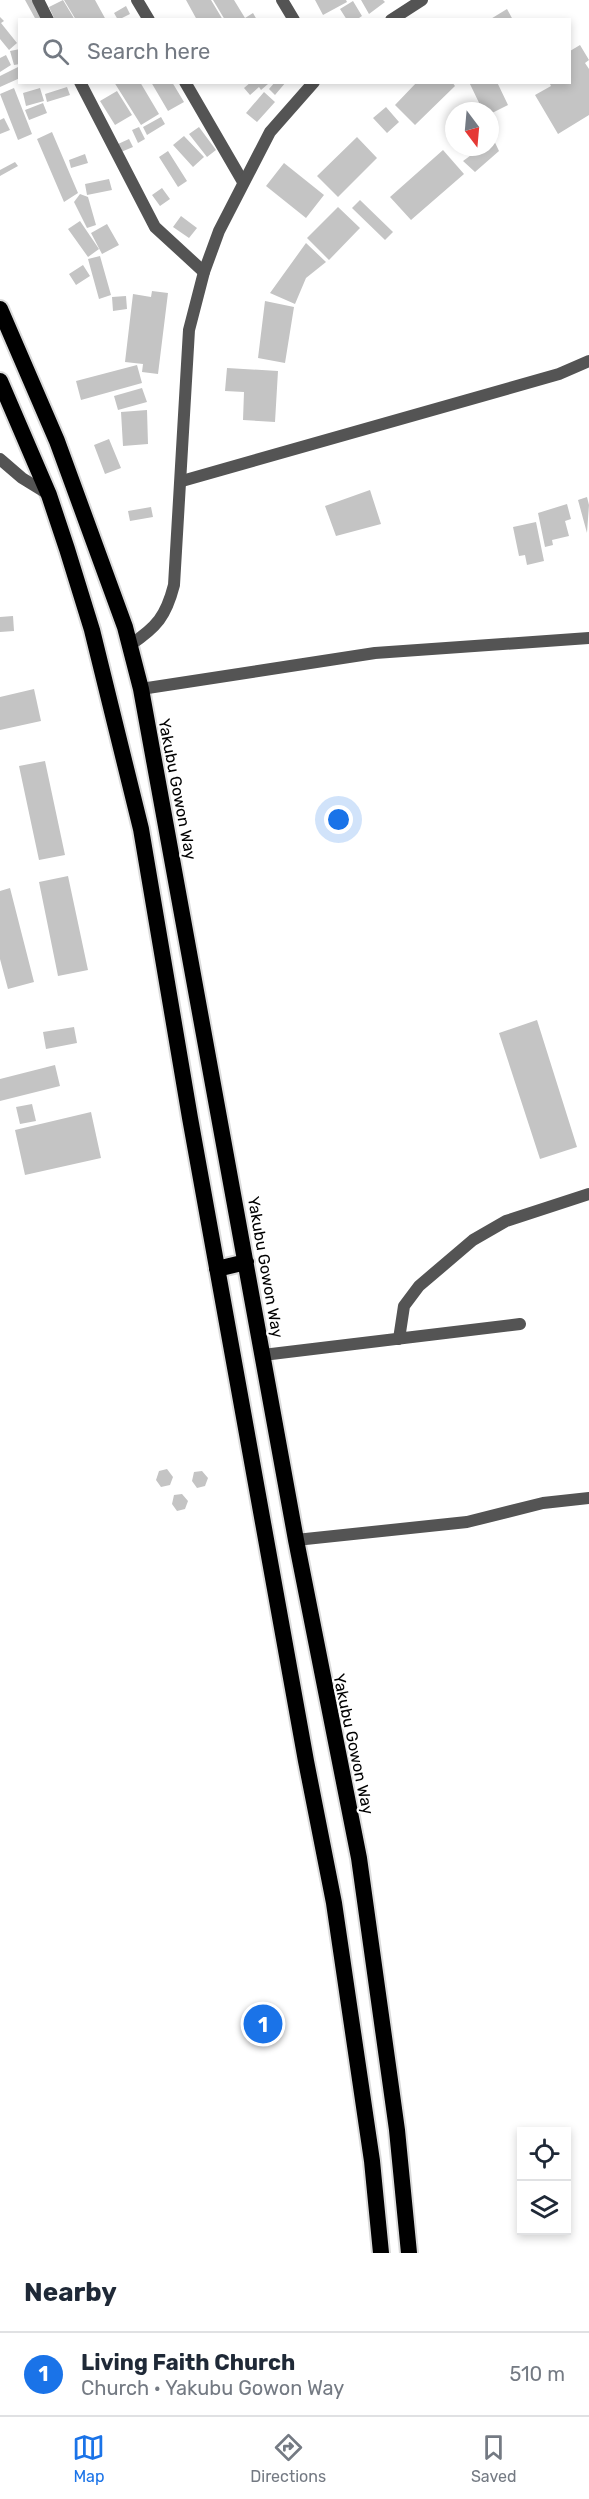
<!DOCTYPE html>
<html lang="en">
<head>
<meta charset="utf-8">
<style>
  :root { --surface:#fff; --page:#f2f2f3; --text:#1f2937; --muted:#747a83; --line:#e0e1e3; --accent:#1a73e8 }
  body { margin:0; font-family:Rubik,sans-serif; background:var(--page); color:var(--text) }
  .controls { position:absolute; right:18px; bottom:18px; display:grid; overflow:hidden; border-radius:0px; box-shadow:0 3px 9px #0003 }
  .controls button { width:54px; height:54px; display:grid; place-items:center; padding:0; border:0; border-bottom:2px solid var(--line); background:var(--surface); color:var(--text); font:30px sans-serif }
  .compass { position:absolute; left:445px; top:102px; width:54px; height:54px; border-radius:50%; background:var(--surface); box-shadow:0 3px 9px #0003; rotate:164deg }
  .you { position:absolute; left:339px; top:820px; width:21px; height:21px; margin:-15px; border:4px solid #fff; border-radius:50%; background:#1a73e8; box-shadow:0 0 0 9px #1a73e833 }
  .badge { display:grid; place-items:center; width:39px; height:39px; border-radius:50%; background:var(--accent); color:#fff; font-size:20px; font-weight:700 }
  .pin { position:absolute; translate:-50% -50%; border:3px solid #fff; box-shadow:0 2px 6px #0006 }
  .list { margin:0; padding:0; list-style:none }
  h2 { display:flex; justify-content:space-between; align-items:center; height:78px; margin:0; padding:0 24px; font-size:26px }
  h2 small { font-size:20px; font-weight:400; color:var(--muted) }
  .list li { display:grid; grid-template-columns:39px 1fr auto; gap:18px; align-items:center; box-sizing:border-box; height:84px; padding:0 24px; border-top:2px solid var(--line) }
  .list b { display:block; font-size:22px; white-space:nowrap }
  .list p { margin:0; font-size:20px; white-space:nowrap; color:var(--muted) }
  .list em { font-size:20px; font-style:normal; color:var(--muted) }
  .icon { flex:none; width:33px; height:33px; fill:none; stroke:currentColor; stroke-width:2; stroke-linecap:round; stroke-linejoin:round }
  .map { position:relative; flex:none; width:589px; height:2253px; overflow:hidden }
  .search { position:absolute; background:var(--surface); box-shadow:0 3px 9px #0003; left:18px; right:18px; top:18px; height:66px; display:flex; align-items:center; gap:15px; box-sizing:border-box; padding:0 21px; border-radius:0px; color:var(--muted); font-size:22px }
  .sheet { height:162px; background:var(--surface) }
  nav { display:flex; justify-content:space-around; align-items:center; box-sizing:border-box; height:84px; border-top:2px solid var(--line); background:var(--surface); font-size:16px; color:var(--muted) }
  nav a { display:grid; justify-items:center; gap:3px }
  nav .on { color:var(--accent) }
  .map>svg:first-child { display:block }
</style>
</head>
<body>
<div class="map">
<svg width="589" height="2253" viewBox="0 0 589 2253">
  <rect width="100%" height="100%" fill="#fff"/>
  <path fill="#c4c4c4" d="M25 0H33L44 20H36Z
    M63 0 75 20H55L49 7Z
    M64 0H95L106 20H76Z
    M186 0H211L223 20H197Z
    M213 0H234L245 18 253 13 257 20H225Z
    M315 0H346L347 2 323 15Z
    M361 0H383L385 2 369 14Z
    M353 1 362 16 356 20H347L340 9Z
    M126 6 130 14 118 20 114 13Z
    M507 9 513 20H489Z
    M0 17 4 21 1 23 17 43 9 50 0 39Z
    M580 45 589 60 585 63 589 69V115L558 134 535 95 551 86 549 82H570V51Z
    M20 49V64L14 65 10 51Z
    M6 55 11 65 0 72V58Z
    M20 66V78L0 87V76Z
    M114 82H140L159 114 141 125Z
    M151 82H172L184 102 168 111Z
    M251 82H267L268 84 261 90 259 87 250 95 244 88Z
    M275 82H286L275 95 269 89Z
    M417 82H452L455 86 415 125 395 105Z
    M469 82H497L508 105 490 114V111H483Z
    M67 87 70 95 47 102 45 94Z
    M14 88 32 134 18 140 0 94Z
    M40 88 44 101 26 106 23 93Z
    M117 91 132 115 115 125 100 101Z
    M264 92 275 102 257 122 246 113Z
    M43 103 47 113 29 120 25 110Z
    M386 107 399 122 387 133 373 118Z
    M161 117 165 124 147 135 143 127Z
    M4 118 10 130 0 134V120Z
    M139 127 145 139 138 143 132 130Z
    M199 127 216 150 207 157 189 134Z
    M52 132 78 193 64 202 37 139Z
    M490 132 499 151 475 172 463 161 482 147H490Z
    M184 136 204 157 193 167 173 145Z
    M357 137 377 158 338 197 317 176Z
    M129 139 133 147 121 152 118 144Z
    M443 150 464 174 411 220 390 197Z
    M168 151 187 181 178 187 159 157Z
    M85 154 88 163 71 168 69 160Z
    M15 162 18 166 0 176V170Z
    M284 163 324 195 306 218 266 186Z
    M109 179 112 190 87 195 85 184Z
    M162 188 170 199 160 206 152 195Z
    M80 194 88 197 96 225 87 228 74 202Z
    M360 200 393 232 385 240 352 208Z
    M338 207 360 228 329 260 307 238Z
    M181 216 197 228 189 238 173 227Z
    M80 221 99 249 88 257 68 229Z
    M107 224 119 245 102 254 91 233Z
    M306 243 326 262 306 278 295 304 270 293Z
    M100 256 111 295 99 299 88 259Z
    M83 265 90 276 76 285 69 274Z
    M152 291 168 293 158 374 142 372 143 364 125 362 133 294 151 297Z
    M126 296 127 309 113 311 112 297Z
    M265 301 294 307 285 363 258 358Z
    M137 365 142 383 81 400 76 381Z
    M227 368 278 371 275 422 243 420 244 392 225 391Z
    M142 388 147 402 118 410 114 396Z
    M147 410 148 444 123 446 121 412Z
    M109 439 121 468 105 474 94 445Z
    M370 490 381 524 336 536 325 506Z
    M587 497 589 505 587 533 578 500Z
    M567 504 571 519 565 521 569 536 552 540 553 545 545 547 538 513Z
    M151 507 153 517 130 521 128 511Z
    M536 522 544 561 527 565 525 555 519 556 513 527Z
    M13 616 14 631 0 632V617Z
    M34 689 41 721 0 730V697Z
    M45 761 65 855 39 860 19 766Z
    M68 876 88 970 58 976 39 882Z
    M10 888 34 982 8 989 0 959V891Z
    M537 1020 577 1147 540 1159 499 1033Z
    M74 1027 77 1043 46 1049 43 1032Z
    M55 1065 60 1086 0 1101V1079Z
    M32 1104 36 1121 20 1124 16 1107Z
    M91 1112 101 1158 25 1175 15 1130Z
    M167 1469 173 1477 170 1485 161 1487 156 1480 159 1471Z
    M202 1471 208 1478 205 1486 197 1488 192 1481 194 1472Z
    M182 1494 188 1501 185 1509 177 1511 172 1504 174 1495Z"/>
  <g fill="none" stroke-linecap="round" stroke-linejoin="round">
    <g stroke="#dbdbdb" stroke-width="20">
      <path id="trunk" d="M0 309 57 441 125 627 141 689 296 1540 359 1858 397 2130 409 2253
        M0 381 49 495 67 549 92 630 141 829 190 1118 306 1761 334 1903 372 2161 381 2253
        M217 1269 246 1262"/>
    </g>
    <path stroke="#545454" stroke-width="12" d="M38 0 48 20
      M137 0 149 20
      M282 0 294 20
      M80 82 155 227 204 272
      M185 82 243 182
      M0 459 22 478 48 494
      M182 481 559 374 589 361
      M141 689 375 653 589 638
      M399 1339 404 1306 419 1286 473 1240 506 1221 589 1194
      M263 1355 520 1324
      M296 1540 467 1522 543 1503 589 1498"/>
    <path stroke="#545454" stroke-width="12" d="M391 20 422 0
      M130 645C157 627 166 616 174 585L189 330 204 272 219 231 270 132 314 82"/>
    <use href="#trunk" stroke="#000" stroke-width="16"/>
  </g>
  <g text-anchor="middle" stroke-width="4.5" stroke-linejoin="round" paint-order="stroke">
    <g font-size="16" fill="#000" stroke="#fff">
      <text transform="translate(178 789) rotate(79)" y="6">Yakubu Gowon Way</text>
      <text transform="translate(266 1267) rotate(80)" y="6">Yakubu Gowon Way</text>
      <text transform="translate(354 1744) rotate(78)" y="6">Yakubu Gowon Way</text>
    </g>
  </g>
</svg>
<div class="controls">
<button><svg class="icon" aria-label="locate" viewBox="0 0 24 24"><circle cx="12" cy="12" r="6"/><path d="M12 2v4M12 18v4M2 12h4M18 12h4"/></svg></button>
<button><svg class="icon" aria-label="layers" viewBox="0 0 24 24"><path d="M12 4l9 5-9 5-9-5zM3 14l9 5 9-5"/></svg></button>
</div>
<svg class="compass" viewBox="-18 -18 36 36"><path d="M0-13l5 13h-10z" fill="#e53935"/><path d="M0 13l5-13h-10z" fill="#747a83"/></svg>
<div class="you"></div>
<div class="pin badge" style="left:263px;top:2024px">1</div>
<div class="search"><svg class="icon" aria-label="search" viewBox="0 0 24 24"><circle cx="10" cy="10" r="6"/><path d="M15 15l6 6"/></svg>Search here</div>
</div>
<section class="sheet">
<h2>Nearby<small></small></h2>
<ul class="list">
<li><span class="badge">1</span><div><b>Living Faith Church</b><p>Church · Yakubu Gowon Way</p></div><em>510 m</em></li>
</ul>
</section>
<nav>
<a class="on"><svg class="icon" aria-label="map" viewBox="0 0 24 24"><path d="M3 6l6-2 6 2 6-2v14l-6 2-6-2-6 2zM9 4v14M15 6v14"/></svg>Map</a>
<a><svg class="icon" aria-label="directions" viewBox="0 0 24 24"><path d="M12 3l9 9-9 9-9-9zM9 14v-3h6M13 9l2 2-2 2"/></svg>Directions</a>
<a><svg class="icon" aria-label="saved" viewBox="0 0 24 24"><path d="M7 4h10v16l-5-4-5 4z"/></svg>Saved</a>
</nav>
</body>
</html>
